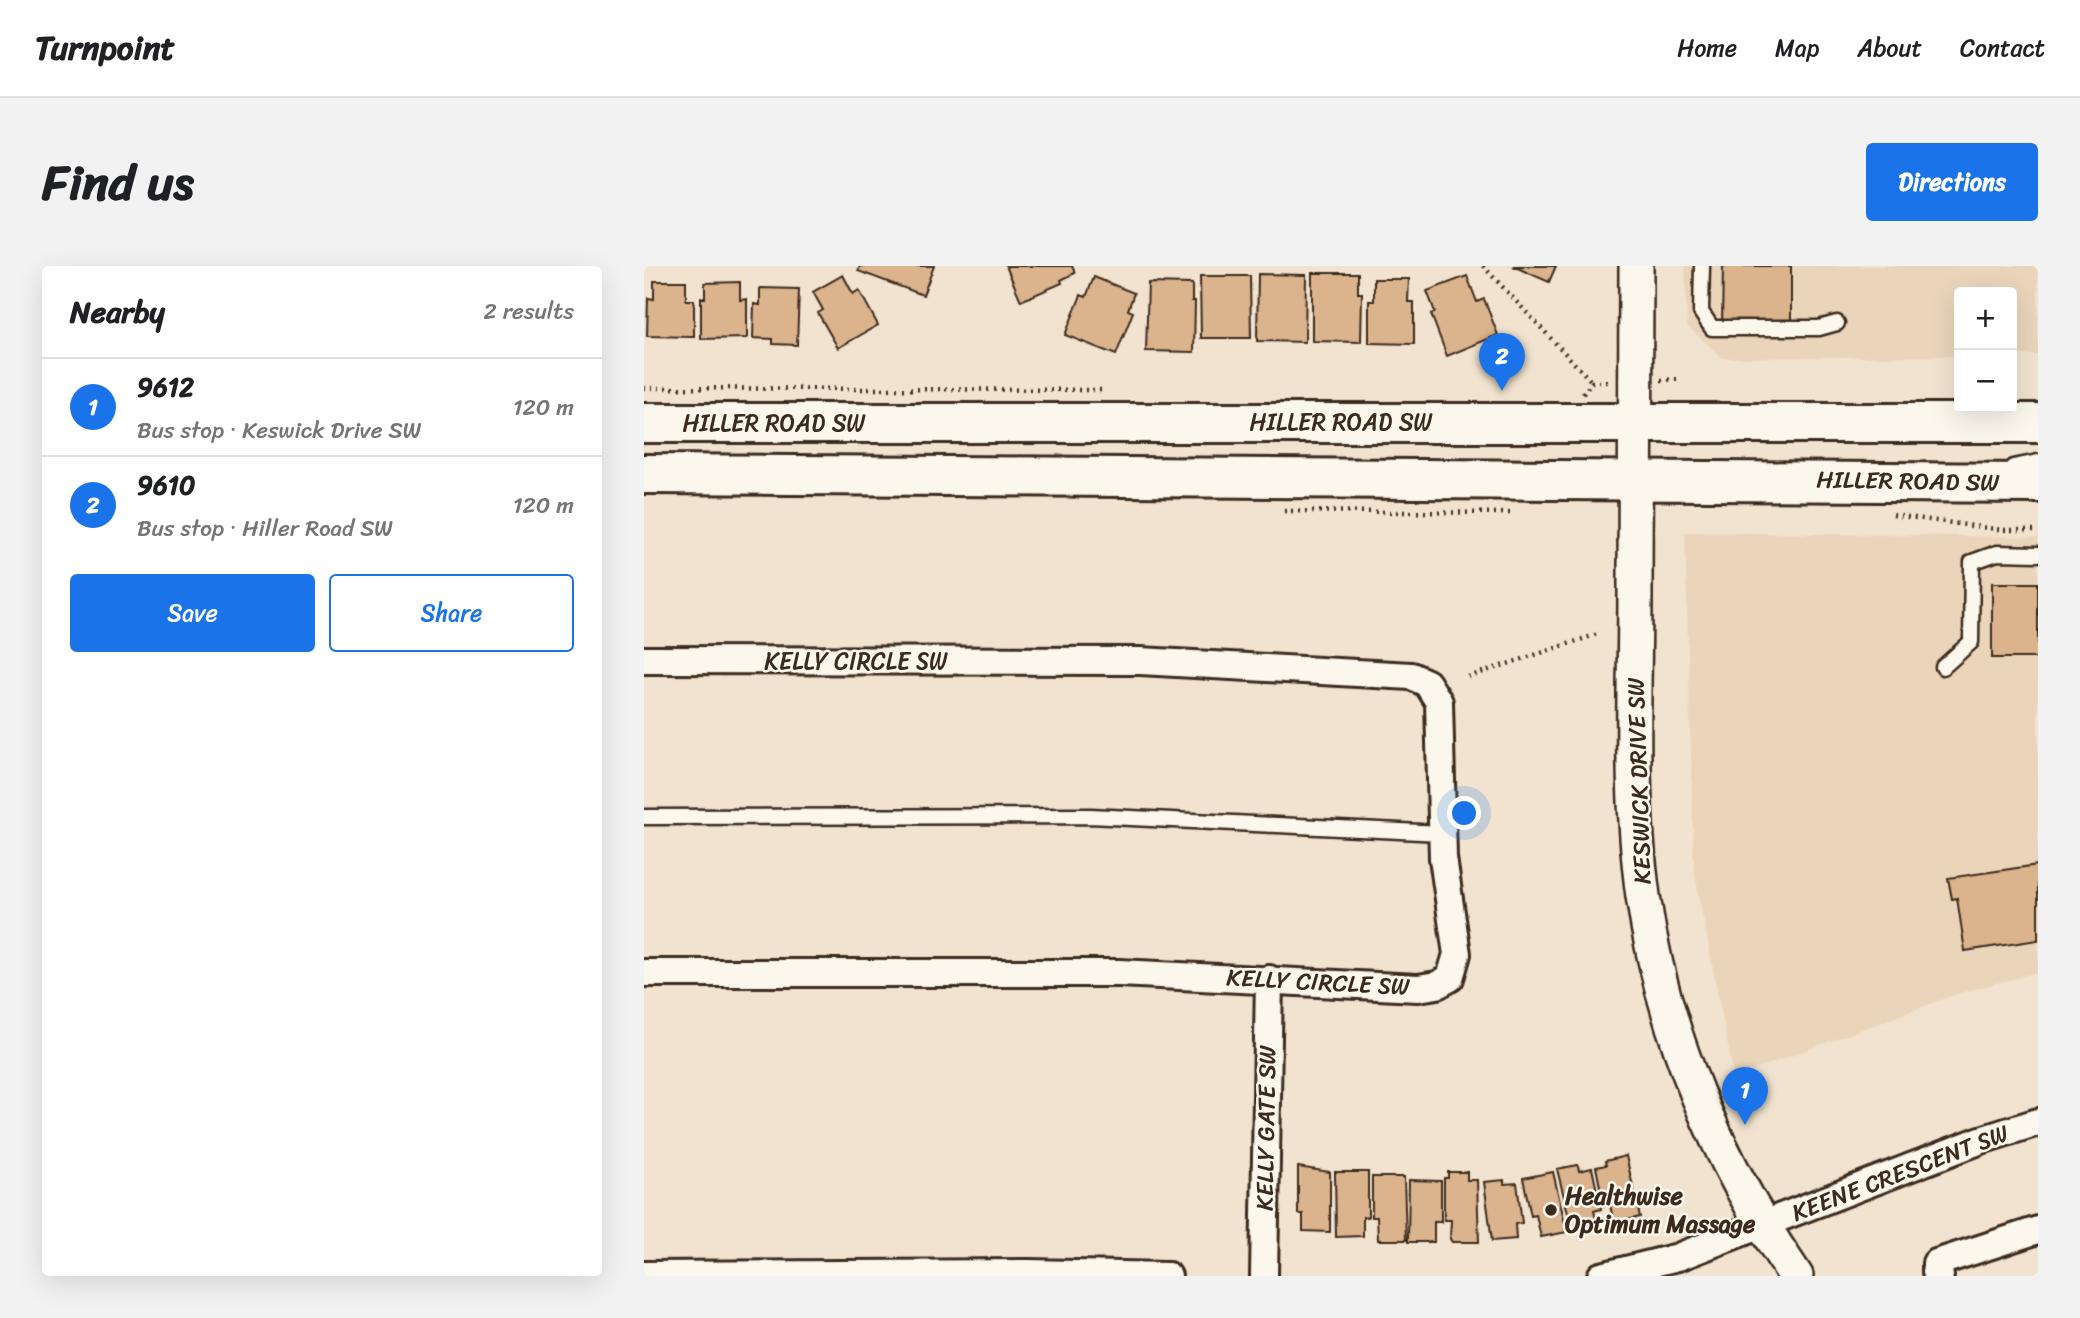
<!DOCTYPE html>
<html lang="en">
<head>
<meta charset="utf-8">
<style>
  :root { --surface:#fff; --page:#f2f2f2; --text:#202124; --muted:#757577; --line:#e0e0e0; --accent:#1a73e8 }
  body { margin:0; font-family:Sriracha,sans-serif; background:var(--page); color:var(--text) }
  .controls { position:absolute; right:21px; top:21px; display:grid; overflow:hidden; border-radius:7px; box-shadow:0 7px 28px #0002 }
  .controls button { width:63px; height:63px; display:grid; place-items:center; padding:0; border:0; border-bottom:2px solid var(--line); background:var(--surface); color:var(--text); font:35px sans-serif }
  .you { position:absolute; left:821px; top:548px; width:24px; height:24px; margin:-18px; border:5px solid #fff; border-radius:50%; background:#1a73e8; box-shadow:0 0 0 10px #1a73e833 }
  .badge { display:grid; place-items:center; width:46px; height:46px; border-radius:50%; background:var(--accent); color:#fff; font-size:23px; font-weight:700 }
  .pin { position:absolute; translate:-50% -58px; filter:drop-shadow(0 2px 4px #0008) }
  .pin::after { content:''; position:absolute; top:37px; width:24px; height:21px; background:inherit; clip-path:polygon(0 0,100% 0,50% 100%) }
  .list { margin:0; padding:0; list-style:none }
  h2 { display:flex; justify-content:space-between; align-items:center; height:91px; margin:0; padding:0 28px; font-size:30px }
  h2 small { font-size:23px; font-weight:400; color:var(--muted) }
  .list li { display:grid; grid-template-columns:46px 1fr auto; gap:21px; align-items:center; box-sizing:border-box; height:98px; padding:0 28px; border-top:2px solid var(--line) }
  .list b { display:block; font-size:26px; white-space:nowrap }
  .list p { margin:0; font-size:23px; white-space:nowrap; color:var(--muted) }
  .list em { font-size:23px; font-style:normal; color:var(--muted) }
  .actions { display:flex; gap:14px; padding:21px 28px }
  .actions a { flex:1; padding:16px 0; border:2px solid var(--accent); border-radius:7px; text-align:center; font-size:24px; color:var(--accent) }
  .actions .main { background:var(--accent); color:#fff }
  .map { position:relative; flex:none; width:1394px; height:1010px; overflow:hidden; border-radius:7px }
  header { display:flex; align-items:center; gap:42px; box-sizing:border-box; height:98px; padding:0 35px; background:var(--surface); border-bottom:2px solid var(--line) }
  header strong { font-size:33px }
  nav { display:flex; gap:38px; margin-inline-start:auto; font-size:24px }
  .intro { display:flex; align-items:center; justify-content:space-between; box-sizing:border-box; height:168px; padding:0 42px }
  h1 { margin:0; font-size:49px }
  .button { padding:18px 32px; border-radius:7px; background:var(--accent); color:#fff; font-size:24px; font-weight:700 }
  main { display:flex; gap:42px; padding:0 42px }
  aside { flex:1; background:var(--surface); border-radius:7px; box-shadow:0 7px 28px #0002 }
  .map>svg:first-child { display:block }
</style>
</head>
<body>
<header>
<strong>Turnpoint</strong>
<nav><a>Home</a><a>Map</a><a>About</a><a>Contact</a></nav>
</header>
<div class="intro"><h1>Find us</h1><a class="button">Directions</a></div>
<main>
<aside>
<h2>Nearby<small>2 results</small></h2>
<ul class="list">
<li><span class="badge">1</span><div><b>9612</b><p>Bus stop · Keswick Drive SW</p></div><em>120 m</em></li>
<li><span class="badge">2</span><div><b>9610</b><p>Bus stop · Hiller Road SW</p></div><em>120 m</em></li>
</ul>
<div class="actions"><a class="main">Save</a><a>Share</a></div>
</aside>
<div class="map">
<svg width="1394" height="1010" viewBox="0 0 1394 1010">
  <rect width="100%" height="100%" fill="#f1e3cf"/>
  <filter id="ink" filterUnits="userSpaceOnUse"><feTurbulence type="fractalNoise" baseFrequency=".0143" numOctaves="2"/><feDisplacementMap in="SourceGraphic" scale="14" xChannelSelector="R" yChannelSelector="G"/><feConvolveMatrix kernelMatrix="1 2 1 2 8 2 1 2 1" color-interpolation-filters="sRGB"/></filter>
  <g filter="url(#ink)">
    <path fill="#ead5bb" d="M1041 0H1394V89H1368V26H1315V90L1079 92 1043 60Z
      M1041 266 1394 271V706L1313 728 1090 811 1050 605Z"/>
    <path fill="#dbb38c" stroke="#3b2a1e" stroke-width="2" d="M216 0H290L279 29 214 5Z
      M362 0H428L431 7 417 14 418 17 377 35Z
      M869 0H912L905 16Z
      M1079 0H1147V60H1078Z
      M668 7H714V27H718L717 76 668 75Z
      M614 8 662 9 661 76 613 75Z
      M199 9 209 28 215 24 234 59 194 82 174 47 179 44 169 26Z
      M556 10H606L607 72H557Z
      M823 10 833 36 840 33 854 69 803 90 787 48 791 46 783 25Z
      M450 11 490 27 484 44 489 46 472 89 421 69 437 29 442 31Z
      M730 13H765L764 36H770V78L725 77V35H730Z
      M10 15H42V34H50V71L3 70 4 32 10 33Z
      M96 16V34L103 33V72L57 73V32H61V17Z
      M504 17 548 18V35H551L550 86 502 85Z
      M116 22 155 23 153 79 129 78V73L109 72 110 38 116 39Z
      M1348 317H1394V392H1348Z
      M1394 599V674L1321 685 1313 632 1308 633 1304 612Z
      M982 890 996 951 970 957 966 939 960 940 952 901 962 899 961 895Z
      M934 899 935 905 948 902 957 943 950 945 954 961 929 967 913 903Z
      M654 901 686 906V966L659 965V948H654Z
      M691 906H724V951H719V970L692 971Z
      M804 906H823V914H833L835 976H808L806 973 807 954H800V912H804Z
      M909 906 923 966 897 971 892 949 887 950 879 912Z
      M728 911H760L762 974H734L733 951H728Z
      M765 914 797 915V956H790V976H764Z
      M860 914V918L873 917 878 957 871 958 872 973 848 975 840 916Z"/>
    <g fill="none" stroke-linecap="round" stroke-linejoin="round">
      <g stroke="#3b2a1e" stroke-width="19">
        <path id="service" d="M1058 0 1057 46 1068 62H1175L1193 57
          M1369 201 1394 196
          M1299 401 1327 376 1328 296 1353 287 1394 288
          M0 551 446 550 797 567"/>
      </g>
      <g stroke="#3b2a1e" stroke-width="32">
        <path id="minor" d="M0 394 496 395 767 410 783 417 795 436 799 592 813 688 806 712 793 719 774 722 475 707H0
          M0 1009 385 1007 524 1010
          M620 1010 625 713
          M957 1010 1034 991 1337 874 1394 856
          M1296 1010 1292 1006V997L1394 964"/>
      </g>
      <g stroke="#3b2a1e" stroke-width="38">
        <path id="tertiary" d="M992 0C991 108 992 215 991 323 991 425 985 529 999 630 1019 767 1074 897 1152 1010"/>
      </g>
      <g stroke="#3b2a1e" stroke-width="44">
        <path id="secondary" d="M0 157H1394
          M0 208 1394 217"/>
      </g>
      <path stroke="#3b2a1e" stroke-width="4.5" stroke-dasharray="2 5" stroke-linecap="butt" d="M839 0 948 116
        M1017 114 1037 113
        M0 122 458 124
        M939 128 948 116H966
        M640 245 866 247
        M1249 249 1359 264H1394
        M824 411 954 368"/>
      <use href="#service" stroke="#fbf7ec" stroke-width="14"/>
      <use href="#minor" stroke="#fbf7ec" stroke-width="26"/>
      <use href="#tertiary" stroke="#fbf7ec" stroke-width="33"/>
      <use href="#secondary" stroke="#fbf7ec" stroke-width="38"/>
    </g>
  </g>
  <circle fill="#3b2a1e" stroke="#fbf7ec" stroke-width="2.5" cx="907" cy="944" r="7"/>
  <g text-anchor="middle" stroke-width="5" stroke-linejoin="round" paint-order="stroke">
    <g font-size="24" fill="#3b2a1e" stroke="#fbf7ec">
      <text x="697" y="164">HILLER ROAD SW</text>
      <text x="130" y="165">HILLER ROAD SW</text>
      <text transform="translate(1264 215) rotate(1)" y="8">HILLER ROAD SW</text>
      <text x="212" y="403">KELLY CIRCLE SW</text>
      <text transform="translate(995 515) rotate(-92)" y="8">KESWICK DRIVE SW</text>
      <text transform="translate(674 716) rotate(3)" y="8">KELLY CIRCLE SW</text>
      <text transform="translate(622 862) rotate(-89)" y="8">KELLY GATE SW</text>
      <text transform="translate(1256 907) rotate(-21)" y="8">KEENE CRESCENT SW</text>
    </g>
    <g font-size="24" font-weight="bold" fill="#3b2a1e" stroke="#fbf7ec" text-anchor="start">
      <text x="921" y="938">Healthwise<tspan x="921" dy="28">Optimum Massage</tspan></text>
    </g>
  </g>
</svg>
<div class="controls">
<button>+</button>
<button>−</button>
</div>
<div class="you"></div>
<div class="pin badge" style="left:1101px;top:859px">1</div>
<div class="pin badge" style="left:858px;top:125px">2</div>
</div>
</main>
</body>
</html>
